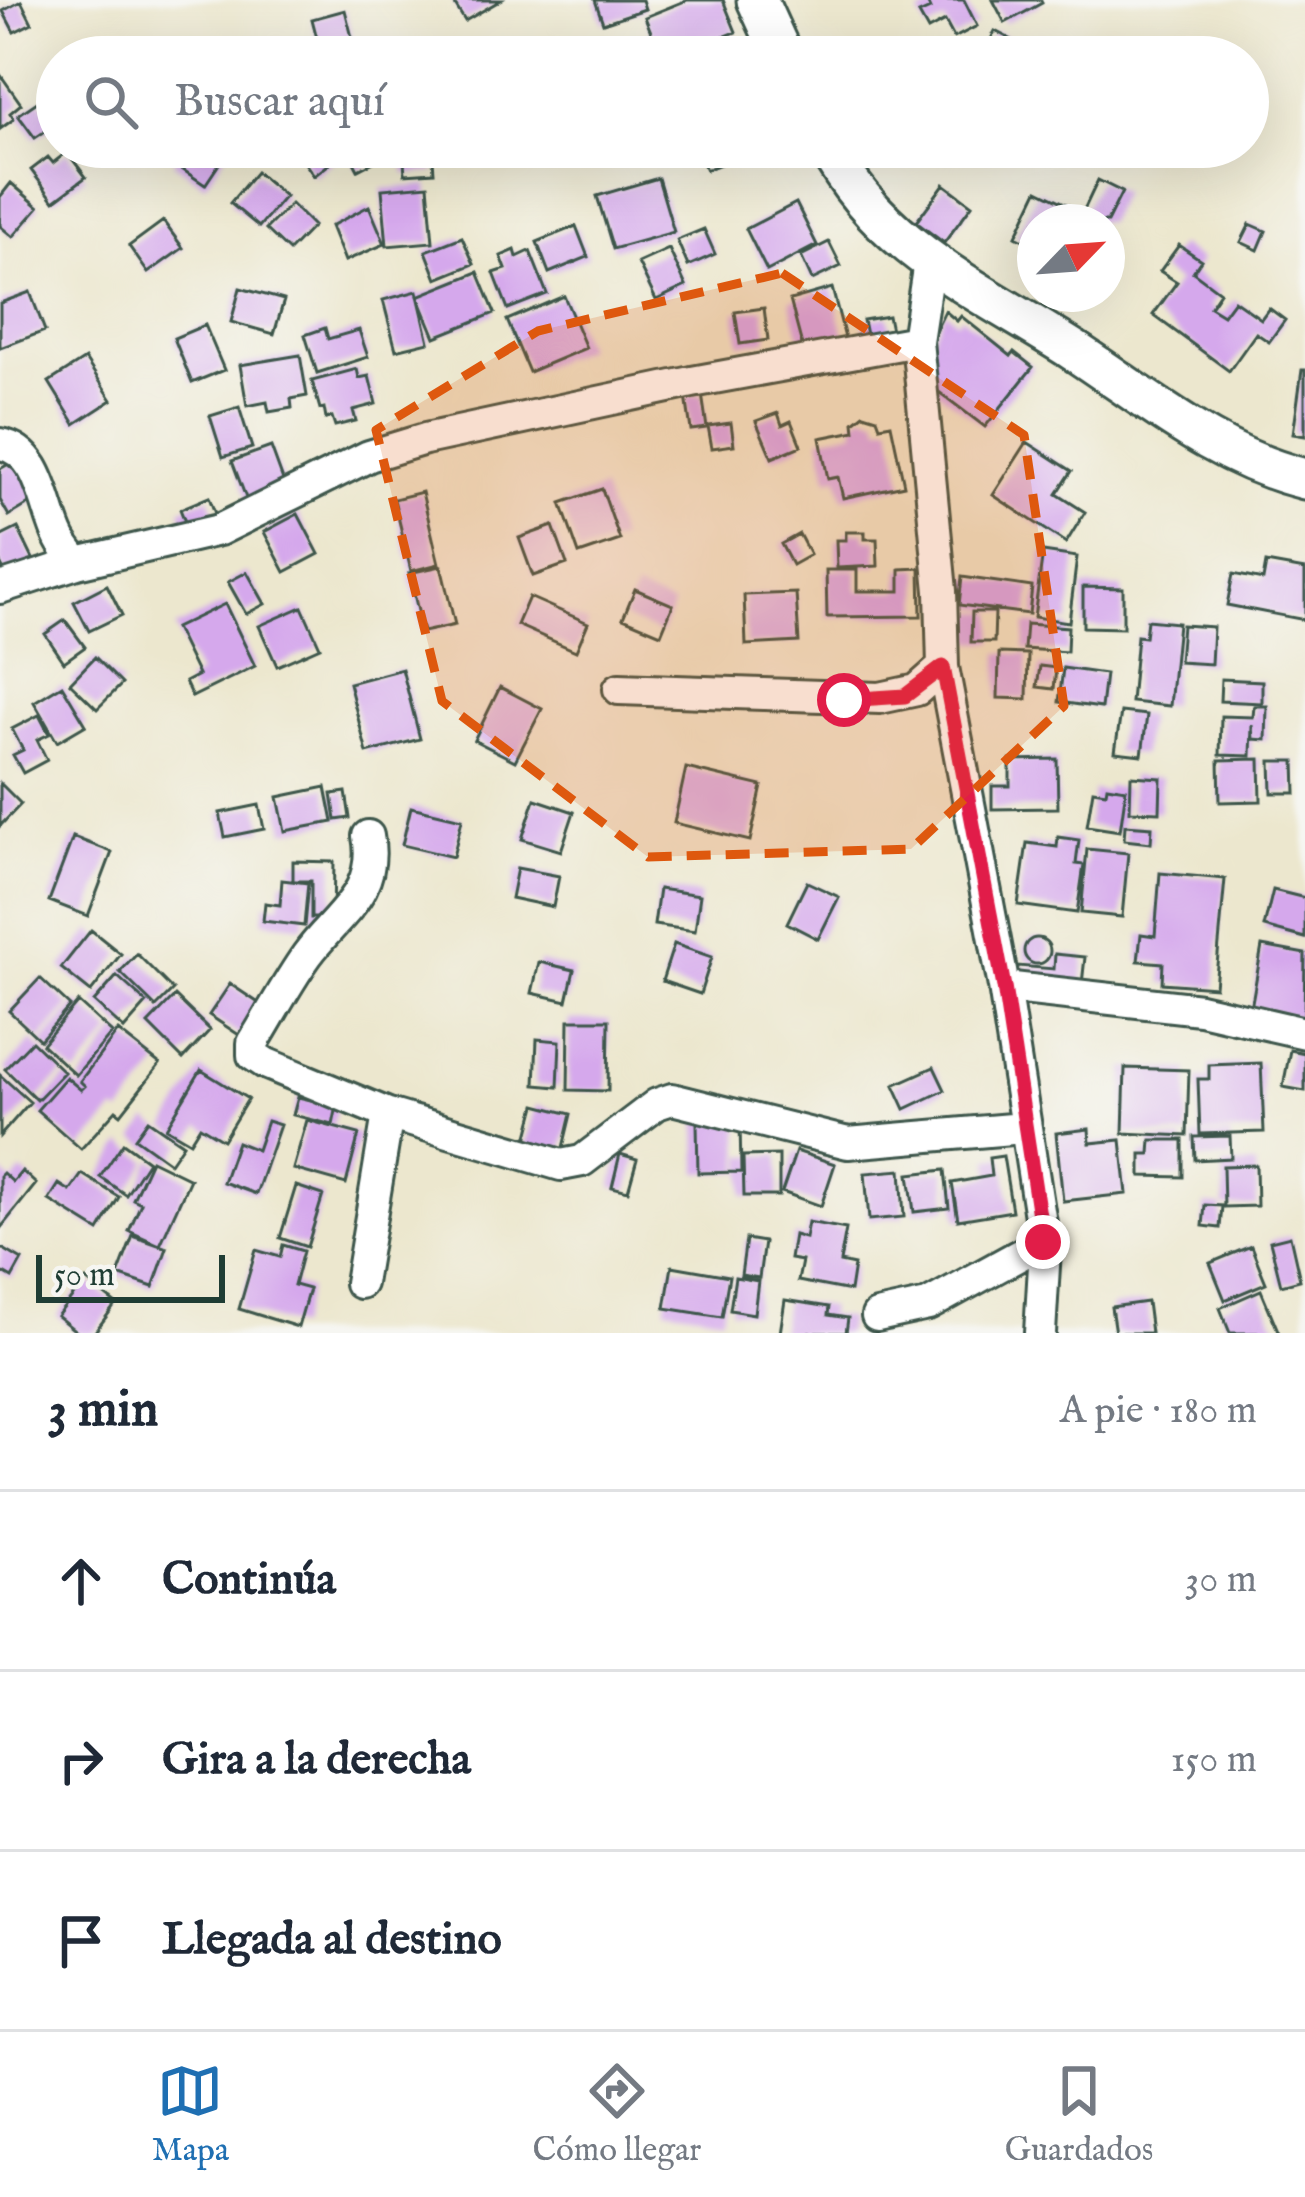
<!DOCTYPE html>
<html lang="es">
<head>
<meta charset="utf-8">
<style>
  :root { --surface:#fff; --page:#f2f2f3; --text:#1f2937; --muted:#747a83; --line:#e0e1e3; --accent:#1f6fb2 }
  body { margin:0; font-family:"IM FELL English",serif; background:var(--page); color:var(--text) }
  .compass { position:absolute; left:1017px; top:204px; width:108px; height:108px; border-radius:50%; background:var(--surface); box-shadow:0 12px 48px #0002; rotate:65deg }
  .scale { position:absolute; left:36px; bottom:30px; width:189px; box-sizing:border-box; padding-left:12px; border:6px solid #1f3d34; border-top:0; font-size:33px; line-height:42px; white-space:nowrap; color:#1f3d34; -webkit-text-stroke:9px #f6f6f2; paint-order:stroke }
  .stop { position:absolute; width:36px; height:36px; margin:-27px; border:9px solid #e11d48; border-radius:50%; background:#fff }
  .stop.end { background:#e11d48; border-color:#fff; box-shadow:0 3px 12px #0008 }
  .list { margin:0; padding:0; list-style:none }
  h2 { display:flex; justify-content:space-between; align-items:center; height:156px; margin:0; padding:0 48px; font-size:51px }
  h2 small { font-size:39px; font-weight:400; color:var(--muted) }
  .list li { display:grid; grid-template-columns:78px 1fr auto; gap:36px; align-items:center; box-sizing:border-box; height:180px; padding:0 48px; border-top:3px solid var(--line) }
  .list b { display:block; font-size:45px; white-space:nowrap }
  .list em { font-size:39px; font-style:normal; color:var(--muted) }
  .icon { flex:none; width:66px; height:66px; fill:none; stroke:currentColor; stroke-width:2; stroke-linecap:round; stroke-linejoin:round }
  .map { position:relative; flex:none; width:1305px; height:1333px; overflow:hidden }
  .search { position:absolute; background:var(--surface); box-shadow:0 12px 48px #0002; left:36px; right:36px; top:36px; height:132px; display:flex; align-items:center; gap:30px; box-sizing:border-box; padding:0 42px; border-radius:66px; color:var(--muted); font-size:45px }
  .sheet { height:696px; background:var(--surface) }
  nav { display:flex; justify-content:space-around; align-items:center; box-sizing:border-box; height:168px; border-top:3px solid var(--line); background:var(--surface); font-size:33px; color:var(--muted) }
  nav a { display:grid; justify-items:center; gap:6px }
  nav .on { color:var(--accent) }
  .map>svg:first-child { display:block }
</style>
</head>
<body>
<div class="map">
<svg width="1305" height="1333" viewBox="0 0 1305 1333">
  <rect width="100%" height="100%" fill="#f6f6f2"/>
  <filter id="ink" filterUnits="userSpaceOnUse"><feTurbulence type="fractalNoise" baseFrequency=".00833" numOctaves="2"/><feDisplacementMap in="SourceGraphic" scale="24" xChannelSelector="R" yChannelSelector="G"/><feConvolveMatrix kernelMatrix="1 2 1 2 8 2 1 2 1" color-interpolation-filters="sRGB"/></filter>
  <filter id="wash" filterUnits="userSpaceOnUse"><feTurbulence type="fractalNoise" baseFrequency=".004" numOctaves="4" result="noise"/><feDisplacementMap in="SourceGraphic" scale="48" xChannelSelector="R" yChannelSelector="G"/><feGaussianBlur stdDeviation="2.7" result="paint"/><feColorMatrix in="noise" values="0 0 0 0 0 0 0 0 0 0 0 0 0 0 0 0 0 1.4 0 .05"/><feComposite in="paint" operator="in"/></filter>
  <g filter="url(#wash)">
    <rect width="100%" height="100%" fill="#ece7ce"/>
    <g id="blocks">
      <path fill="#d5a8ec" d="M452 0H501L465 21Z
        M595 0H642L645 9 603 23Z
        M687 0H723L736 32 674 57H661L645 17Z
        M926 0H964L977 26 954 38 945 21 928 30 919 14 930 9Z
        M993 0H1041L1042 3 1005 23Z
        M21 1 32 23 14 32 3 11Z
        M345 10 353 41 320 50 312 19Z
        M995 31 1028 48 1023 57H982Z
        M0 74 21 104 10 113 14 119 0 129Z
        M40 100 56 124 35 138 18 115Z
        M184 147H220L227 152 205 185 173 163Z
        M320 147H329L337 158 314 176 303 160Z
        M346 147H386L389 154 358 170Z
        M403 147H432L434 172 405 174Z
        M696 147H761L706 170Z
        M67 152 86 177 54 201 31 170 48 157 53 163Z
        M256 172 285 196 259 227 230 203Z
        M658 178 674 232 613 249 597 196Z
        M1098 180 1122 192 1107 222H1035V246L1016 236 1038 190 1083 212Z
        M11 183 39 207 13 237 0 226V197Z
        M944 184 972 205 944 243 916 222Z
        M428 185 433 242 387 246 382 189Z
        M796 203 817 245 767 271 746 229Z
        M291 204 313 226 289 251 266 229Z
        M369 206 385 244 345 261 331 226Z
        M163 221 183 248 148 273 129 246Z
        M1250 224 1266 231 1258 250 1241 242Z
        M576 226 588 257 549 273 537 242Z
        M704 229 715 254 688 266 677 240Z
        M462 237 474 264 437 279 426 251Z
        M829 242 841 266 812 280 801 256Z
        M1179 245 1201 260 1193 272 1220 292 1210 307 1223 315 1234 300 1261 319 1269 308 1285 320 1269 342 1256 333 1229 371 1153 315 1177 282 1160 271Z
        M669 249 686 286 656 300 638 263Z
        M515 250 517 257 530 251 547 294 508 309 494 273 506 269 501 256Z
        M478 272 495 313 435 337 418 296Z
        M240 288 284 300 274 334 231 322Z
        M832 288 845 338 803 349 790 300Z
        M417 291 429 342 396 350 383 300Z
        M30 292 45 331 0 348V303Z
        M564 296 586 348 529 372 507 320Z
        M764 308 768 340 740 344 735 312Z
        M945 311 957 321 961 316 1011 356 1014 352 1033 367 985 427 927 383 933 336Z
        M888 316 892 335 867 340 863 320Z
        M205 325 224 370 192 383 174 338Z
        M325 328 328 339 359 330 368 357 317 373 305 335Z
        M300 355 307 396 291 399 292 408 269 412 267 402 247 406 240 365Z
        M85 359 112 400 75 424 49 382Z
        M357 369 359 378 369 376 376 404 353 410 356 421 335 426 332 417 326 419 324 408 320 409 312 381Z
        M1302 370H1305V436L1293 434Z
        M702 394 707 428 691 430 686 396Z
        M239 407 252 448 223 457 210 416Z
        M778 413 782 425 791 421 801 446 772 458 756 421Z
        M864 414 877 418 880 426 891 424 904 485 843 498 838 477 828 479 820 438 855 431 854 422Z
        M731 423 734 445 712 448 708 426Z
        M1027 442 1072 471 1057 494 1085 512 1066 543 993 495Z
        M271 447 287 491 249 506 232 461Z
        M21 457 44 495 9 516 0 500V469Z
        M602 489 620 540 579 554 561 503Z
        M422 492 439 564 411 571 394 499Z
        M209 497 218 522 190 534 180 509Z
        M298 514 319 554 285 572 264 532Z
        M553 526 567 564 533 576 519 538Z
        M18 528 35 563 7 577 0 563V537Z
        M846 532H865V539H877L878 566 837 568 836 540H846Z
        M799 534 810 555 792 565 781 544Z
        M1043 552 1077 557 1069 622 1034 617Z
        M1266 563 1305 570V620L1227 605 1233 574 1263 580Z
        M441 566 455 625 423 632 409 573Z
        M920 568 921 616 827 617 826 570H857V591H900V569Z
        M247 572 265 604 246 614 228 582Z
        M962 577 1032 587 1029 614 959 605Z
        M107 585 122 615 89 631 74 602Z
        M1083 587 1123 588V628L1083 627Z
        M635 589 673 605 661 634 623 618Z
        M796 593 799 642 746 645 744 595Z
        M529 597 588 623 576 651 517 625Z
        M225 604 255 666 192 697 185 682 198 675 175 628Z
        M302 607 320 647 277 666 259 626Z
        M972 612H995L994 642H971Z
        M65 620 85 647 64 662 45 634Z
        M1147 620 1178 623 1170 706 1131 702 1137 636 1145 637Z
        M1026 624 1068 627 1067 652 1024 649Z
        M1182 625 1213 627 1211 664 1179 662Z
        M999 653 1028 654 1027 699 998 698Z
        M95 657 122 684 97 709 70 683Z
        M1040 666 1056 668 1054 689 1037 687Z
        M1063 668 1105 674 1101 708 1059 702Z
        M402 669 420 739 367 753 349 683Z
        M1221 679 1262 681V703L1220 701Z
        M62 685 86 725 57 742 34 702Z
        M500 687 542 709 515 761 474 740Z
        M1254 706H1267L1266 740 1253 739 1252 725 1251 756 1220 755 1221 716 1253 717Z
        M1121 712 1147 715 1142 755 1115 752Z
        M39 715 49 734 37 740 47 760 23 773 13 755 23 750 12 729Z
        M1057 759 1058 808 992 809V786H1010V760Z
        M1260 759 1261 801 1220 802 1219 760Z
        M1271 761H1295L1296 793H1272Z
        M686 768 762 786 750 841 674 823Z
        M1131 776 1161 778 1160 812 1130 811Z
        M0 783 21 804 0 826Z
        M1107 786 1126 789 1120 831 1087 826 1093 790 1106 792Z
        M326 787 333 822 285 831 278 797Z
        M346 792 350 818 336 820 332 794Z
        M535 799 574 812 561 851 522 839Z
        M259 805 264 829 225 837 220 813Z
        M411 807 462 819 453 857 402 845Z
        M1125 825 1152 827 1151 843 1124 840Z
        M73 837 112 852 88 916 49 901Z
        M1058 837 1079 840 1076 864 1084 865 1077 913 1018 905 1027 843 1057 847Z
        M1087 849 1128 853 1122 917 1081 913Z
        M293 861 334 862 333 918H311V881H293Z
        M517 868 559 876 553 907 511 898Z
        M1160 873 1225 879 1215 987 1162 983 1163 963 1138 961 1141 934 1155 936Z
        M282 880 308 883 304 926 263 921 265 903 280 905Z
        M807 882 839 897 818 939 787 923Z
        M659 889 700 895 695 931 654 925Z
        M1273 890 1305 898V938L1264 927Z
        M91 930 121 954 91 992 61 968Z
        M1024 951a13 13 0 1 1 26 0a13 13 0 1 1-26 0Z
        M674 944 712 957 700 994 662 981Z
        M1262 946 1305 954 1304 1018 1251 1008Z
        M137 954 173 990 156 1007 120 972Z
        M1055 954 1085 957 1081 993 1016 987 1018 966 1054 969Z
        M539 962 574 970 567 1001 532 993Z
        M117 976 147 1003 124 1029 94 1002Z
        M40 978 70 1006 40 1040 9 1011Z
        M230 984 263 1006 242 1037 209 1015Z
        M175 996 210 1030 183 1059 148 1024Z
        M78 1002 112 1033 76 1075 42 1044Z
        M569 1020H609L608 1091 568 1090Z
        M118 1031 160 1064 121 1114 116 1110 81 1149 37 1110 66 1077 81 1090 85 1086 80 1081Z
        M537 1039 560 1041 558 1087 535 1085Z
        M32 1041 64 1072 37 1100 5 1069Z
        M1290 1050 1305 1053V1091L1283 1087Z
        M1261 1063 1264 1132 1200 1134 1198 1079H1209V1065Z
        M934 1067 945 1090 905 1109 894 1085Z
        M1125 1068 1189 1070 1187 1136 1123 1133Z
        M201 1070 248 1099 223 1140 200 1126 190 1142 166 1128Z
        M0 1075 30 1102 0 1136Z
        M298 1097 337 1106 333 1125 293 1115Z
        M536 1105 571 1114 561 1156 525 1147Z
        M148 1120 183 1144 170 1163 135 1138Z
        M307 1120 359 1134 346 1184 293 1169Z
        M267 1121 280 1125 256 1194 223 1182 237 1142 257 1150Z
        M697 1122H740L741 1172 698 1173Z
        M1089 1129 1090 1143 1121 1140 1127 1194 1063 1201 1056 1133Z
        M1230 1136 1231 1158 1195 1160 1194 1137Z
        M1151 1140H1183V1177L1141 1176V1154H1150Z
        M123 1143 148 1161 126 1195 100 1177Z
        M796 1151 835 1164 821 1206 782 1192Z
        M620 1154 637 1159 628 1191 612 1187Z
        M779 1155V1196H744L743 1156Z
        M1003 1156 1012 1211 958 1220 952 1183 991 1176 989 1158Z
        M151 1160 190 1179 160 1245 129 1231 141 1203 133 1199Z
        M1256 1165 1257 1206 1224 1207 1223 1166Z
        M901 1170 904 1217 869 1220 865 1173Z
        M945 1170 949 1208 914 1212 909 1174Z
        M22 1171 36 1184 0 1229V1176L3 1173 13 1182Z
        M82 1174 119 1197 99 1231 49 1200 59 1184 70 1191Z
        M296 1186 323 1195 307 1247 280 1238Z
        M1205 1205 1222 1206 1220 1228 1203 1226Z
        M808 1222 846 1229 840 1262 854 1265 850 1291 798 1281 802 1261 790 1259 794 1235 805 1238Z
        M133 1236 167 1248 153 1287 118 1275Z
        M1290 1236 1300 1280 1281 1285 1270 1241Z
        M746 1239 764 1242 759 1278 741 1275Z
        M283 1245 303 1251 294 1285 309 1289 298 1327 239 1309 256 1250 280 1257Z
        M1251 1246 1266 1283 1225 1300 1210 1263Z
        M0 1247 22 1260 12 1278 0 1271Z
        M672 1266 729 1276 722 1317 665 1308Z
        M735 1277 758 1281 754 1314 730 1310Z
        M86 1280 116 1304 94 1333H78L57 1316Z
        M1261 1290 1279 1333H1230L1220 1308Z
        M785 1300 829 1307 828 1315 848 1318 846 1333H780Z
        M1147 1302 1151 1333H1115L1111 1307Z"/>
    </g>
  </g>
  <g filter="url(#ink)">
    <use href="#blocks" fill-opacity="0" stroke="#3e564b" stroke-width="3"/>
    <g fill="none" stroke-linecap="round" stroke-linejoin="round">
      <g stroke="#3e564b" stroke-width="36">
        <path id="minor" d="M929 262 917 341 941 591 943 667 1004 987 1045 1249 1040 1333
          M0 444C42 451 44 508 60 539 64 547 71 555 77 563
          M0 588 77 563 219 530 369 456 425 439 692 382 917 341
          M619 689 880 698 917 690 943 667
          M368 836C379 893 336 915 307 955 287 983 271 1014 253 1043V1055L265 1063 388 1114 561 1165 582 1161 657 1104 672 1099 848 1143 1023 1128
          M1004 987 1200 1009 1305 1033
          M360 1283 388 1114
          M877 1316 928 1305 1043 1242"/>
      </g>
      <g stroke="#3e564b" stroke-width="45">
        <path id="tertiary" d="M757 0 783 57
          M828 147C879 248 983 292 1073 350 1148 399 1217 458 1305 479"/>
      </g>
      <use href="#minor" stroke="#fff" stroke-width="30"/>
      <use href="#tertiary" stroke="#fff" stroke-width="39"/>
    </g>
  </g>
  <g fill="none" stroke-linecap="round" stroke-linejoin="round" filter="url(#ink)">
    <path stroke="#e11d48" stroke-width="15" d="M844 700 905 696 943 667 1004 987 1043 1242"/>
  </g>
  <path fill="#de580e" fill-opacity="0.2" stroke="#de580e" stroke-width="9" stroke-dasharray="24 15" stroke-linejoin="round" d="M782 273 1024 435 1064 706 911 849 648 857 442 701 376 430 538 331Z"/>
</svg>
<svg class="compass" viewBox="-18 -18 36 36"><path d="M0-13l5 13h-10z" fill="#e53935"/><path d="M0 13l5-13h-10z" fill="#747a83"/></svg>
<div class="scale">50 m</div>
<div class="stop" style="left:844px;top:700px"></div>
<div class="stop end" style="left:1043px;top:1242px"></div>
<div class="search"><svg class="icon" aria-label="search" viewBox="0 0 24 24"><circle cx="10" cy="10" r="6"/><path d="M15 15l6 6"/></svg>Buscar aquí</div>
</div>
<section class="sheet">
<h2>3 min<small>A pie · 180 m</small></h2>
<ul class="list">
<li><svg class="icon" aria-label="ahead" viewBox="0 0 24 24"><path d="M12 20V5M6 11l6-6 6 6"/></svg><div><b>Continúa</b></div><em>30 m</em></li>
<li><svg class="icon" aria-label="right" viewBox="0 0 24 24"><path d="M7 20v-9h11M14 6l5 5-5 5"/></svg><div><b>Gira a la derecha</b></div><em>150 m</em></li>
<li><svg class="icon" aria-label="arrive" viewBox="0 0 24 24"><path d="M6 21V4h12l-3 4 3 4H6"/></svg><div><b>Llegada al destino</b></div></li>
</ul>
</section>
<nav>
<a class="on"><svg class="icon" aria-label="map" viewBox="0 0 24 24"><path d="M3 6l6-2 6 2 6-2v14l-6 2-6-2-6 2zM9 4v14M15 6v14"/></svg>Mapa</a>
<a><svg class="icon" aria-label="directions" viewBox="0 0 24 24"><path d="M12 3l9 9-9 9-9-9zM9 14v-3h6M13 9l2 2-2 2"/></svg>Cómo llegar</a>
<a><svg class="icon" aria-label="saved" viewBox="0 0 24 24"><path d="M7 4h10v16l-5-4-5 4z"/></svg>Guardados</a>
</nav>
</body>
</html>
